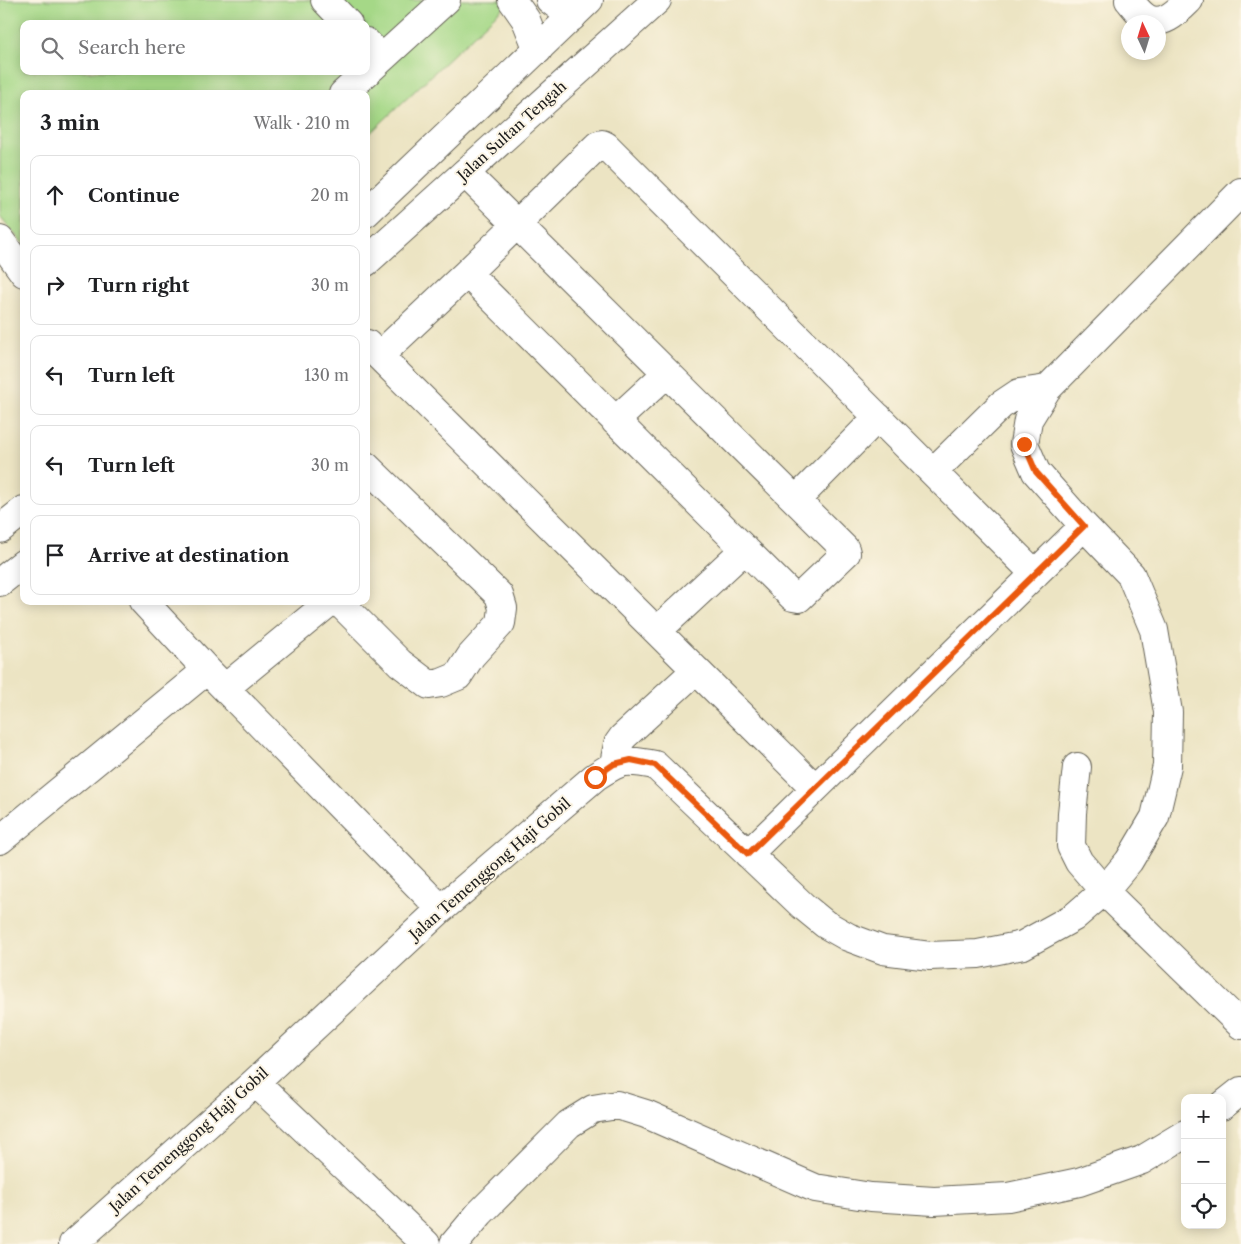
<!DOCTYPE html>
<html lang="en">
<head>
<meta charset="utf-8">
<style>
  :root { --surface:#fff; --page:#f6f6f6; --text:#202124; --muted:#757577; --line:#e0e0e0 }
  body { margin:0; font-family:"Libre Caslon Text",serif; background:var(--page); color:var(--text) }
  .controls { position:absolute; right:15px; bottom:15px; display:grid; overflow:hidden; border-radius:10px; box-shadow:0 2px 12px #0003 }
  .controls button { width:45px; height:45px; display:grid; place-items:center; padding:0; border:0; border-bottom:1px solid var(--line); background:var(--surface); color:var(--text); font:25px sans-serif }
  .compass { position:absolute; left:1121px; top:15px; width:45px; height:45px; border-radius:50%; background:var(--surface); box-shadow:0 2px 12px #0003; rotate:356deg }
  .stop { position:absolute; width:15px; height:15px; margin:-11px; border:4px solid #ea580c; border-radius:50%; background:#fff }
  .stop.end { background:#ea580c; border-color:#fff; box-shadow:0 1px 5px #0008 }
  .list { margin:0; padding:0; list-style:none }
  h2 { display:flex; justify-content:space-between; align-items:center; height:65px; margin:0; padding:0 20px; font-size:21px }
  h2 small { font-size:16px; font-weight:400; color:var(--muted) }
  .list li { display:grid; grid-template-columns:32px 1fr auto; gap:15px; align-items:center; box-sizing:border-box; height:80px; margin:0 10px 10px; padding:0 10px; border:1px solid var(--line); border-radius:10px }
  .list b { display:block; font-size:19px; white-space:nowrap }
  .list em { font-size:16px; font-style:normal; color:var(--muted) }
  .icon { flex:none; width:28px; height:28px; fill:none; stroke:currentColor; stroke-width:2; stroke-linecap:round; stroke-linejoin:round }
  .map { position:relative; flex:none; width:1241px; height:1244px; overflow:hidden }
  .search { position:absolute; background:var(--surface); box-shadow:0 2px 12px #0003; left:20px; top:20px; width:350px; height:55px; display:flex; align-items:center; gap:12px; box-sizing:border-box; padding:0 18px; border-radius:10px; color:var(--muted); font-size:19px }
  .panel { position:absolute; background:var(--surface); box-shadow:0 2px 12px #0003; left:20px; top:90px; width:350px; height:515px; border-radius:10px }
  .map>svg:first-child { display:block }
</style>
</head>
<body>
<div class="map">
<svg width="1241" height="1244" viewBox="0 0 1241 1244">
  <rect width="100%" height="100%" fill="#fcf5e5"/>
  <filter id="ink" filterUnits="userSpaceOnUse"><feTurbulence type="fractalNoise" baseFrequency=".02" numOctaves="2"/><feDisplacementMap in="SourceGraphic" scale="10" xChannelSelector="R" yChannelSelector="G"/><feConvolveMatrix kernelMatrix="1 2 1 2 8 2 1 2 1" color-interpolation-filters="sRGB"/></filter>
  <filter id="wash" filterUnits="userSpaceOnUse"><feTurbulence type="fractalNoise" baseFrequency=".0096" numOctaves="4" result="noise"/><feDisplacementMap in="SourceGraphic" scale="20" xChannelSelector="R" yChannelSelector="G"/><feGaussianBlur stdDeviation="1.12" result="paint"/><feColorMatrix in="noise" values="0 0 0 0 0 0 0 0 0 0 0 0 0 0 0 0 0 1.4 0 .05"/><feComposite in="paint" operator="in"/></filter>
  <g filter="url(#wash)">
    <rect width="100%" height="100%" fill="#ece4c3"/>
    <path fill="#a5d887" stroke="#607a52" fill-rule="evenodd" d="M0 0H511L366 137V94H24V245L0 216ZM24 24H366V71H24Z"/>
  </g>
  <g filter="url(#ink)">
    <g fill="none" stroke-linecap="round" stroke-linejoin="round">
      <g stroke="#656256" stroke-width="30">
        <path id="minor" d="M325 0 348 24
          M512 0 526 20 538 50
          M550 0 572 17
          M1129 0C1134 6 1139 13 1145 17 1161 29 1178 11 1189 0
          M366 42 382 58
          M343 94 446 0
          M465 173 845 549 846 553 799 598 793 597 467 273
          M0 240 24 273
          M367 344 815 788
          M379 356 467 273 598 145 602 144 606 146 1035 574
          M615 421 667 373
          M933 472 1001 405 1019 393 1047 389
          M796 500 878 417
          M143 601 207 670 441 909
          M338 601 400 663 429 685 441 683 458 676 471 656 501 623 503 608 499 595 366 466
          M657 631 745 549
          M225 688 331 601
          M614 764 618 744 623 737 696 670
          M1077 767 1072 813 1071 846 1079 862 1104 891 1241 1025
          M0 840 207 670
          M748 854 1084 526
          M255 1082 426 1244
          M1222 1106 1241 1091
          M73 1244 255 1082 441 909 595 777C621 760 624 759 655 765L803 906 825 924 848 937 883 950 930 956 978 954 1023 945 1074 917 1104 891 1129 861 1155 817 1167 766 1168 712 1154 630 1131 575 1084 526 1036 472 1024 444 1028 420 1047 389 1241 192
          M454 1244 480 1213 569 1124 593 1109 617 1105 646 1114 815 1188 871 1197 934 1201 1008 1197 1079 1182 1142 1160 1185 1134"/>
      </g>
      <g stroke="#656256" stroke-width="30">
        <path id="major" d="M366 213 589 0
          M366 262 657 0
          M0 529 24 510
          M0 582 24 563"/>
      </g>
      <use href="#minor" stroke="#fff" stroke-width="28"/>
      <use href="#major" stroke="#fff" stroke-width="28"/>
    </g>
  </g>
  <g fill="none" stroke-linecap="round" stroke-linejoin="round" filter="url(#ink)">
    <path stroke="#ea580c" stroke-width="6" d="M595 777 614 764 631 760 655 765 748 854 1084 526 1036 472 1024 444"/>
  </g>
  <g text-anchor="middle" stroke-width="4" stroke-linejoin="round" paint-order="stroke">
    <g font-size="15" fill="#1c1c1c" stroke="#fcf5e5">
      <text transform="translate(512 131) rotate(-42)" y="5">Jalan Sultan Tengah</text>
      <text transform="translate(490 869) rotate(-41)" y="5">Jalan Temenggong Haji Gobil</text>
      <text transform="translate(189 1140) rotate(-42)" y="5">Jalan Temenggong Haji Gobil</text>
    </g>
  </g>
</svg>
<div class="controls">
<button>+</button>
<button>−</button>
<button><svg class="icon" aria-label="locate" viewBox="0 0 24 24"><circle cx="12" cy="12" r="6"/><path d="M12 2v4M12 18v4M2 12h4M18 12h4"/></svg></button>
</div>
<svg class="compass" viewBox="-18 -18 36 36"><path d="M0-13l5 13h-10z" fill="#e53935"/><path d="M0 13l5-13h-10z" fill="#757577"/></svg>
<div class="stop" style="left:595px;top:777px"></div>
<div class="stop end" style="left:1024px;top:444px"></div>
<div class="search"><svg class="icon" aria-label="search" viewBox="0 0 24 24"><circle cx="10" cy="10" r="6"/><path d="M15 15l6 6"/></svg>Search here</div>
<section class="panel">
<h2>3 min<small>Walk · 210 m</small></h2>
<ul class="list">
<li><svg class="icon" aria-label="ahead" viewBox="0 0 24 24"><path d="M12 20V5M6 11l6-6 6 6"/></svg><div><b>Continue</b></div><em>20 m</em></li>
<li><svg class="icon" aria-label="right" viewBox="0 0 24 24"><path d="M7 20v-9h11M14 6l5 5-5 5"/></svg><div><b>Turn right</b></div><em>30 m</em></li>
<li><svg class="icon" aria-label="left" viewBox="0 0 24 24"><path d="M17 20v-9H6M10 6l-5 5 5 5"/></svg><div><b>Turn left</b></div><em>130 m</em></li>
<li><svg class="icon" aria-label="left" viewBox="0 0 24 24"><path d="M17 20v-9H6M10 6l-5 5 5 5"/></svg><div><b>Turn left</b></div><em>30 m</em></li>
<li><svg class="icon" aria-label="arrive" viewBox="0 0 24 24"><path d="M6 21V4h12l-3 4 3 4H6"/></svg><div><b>Arrive at destination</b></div></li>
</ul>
</section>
</div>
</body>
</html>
